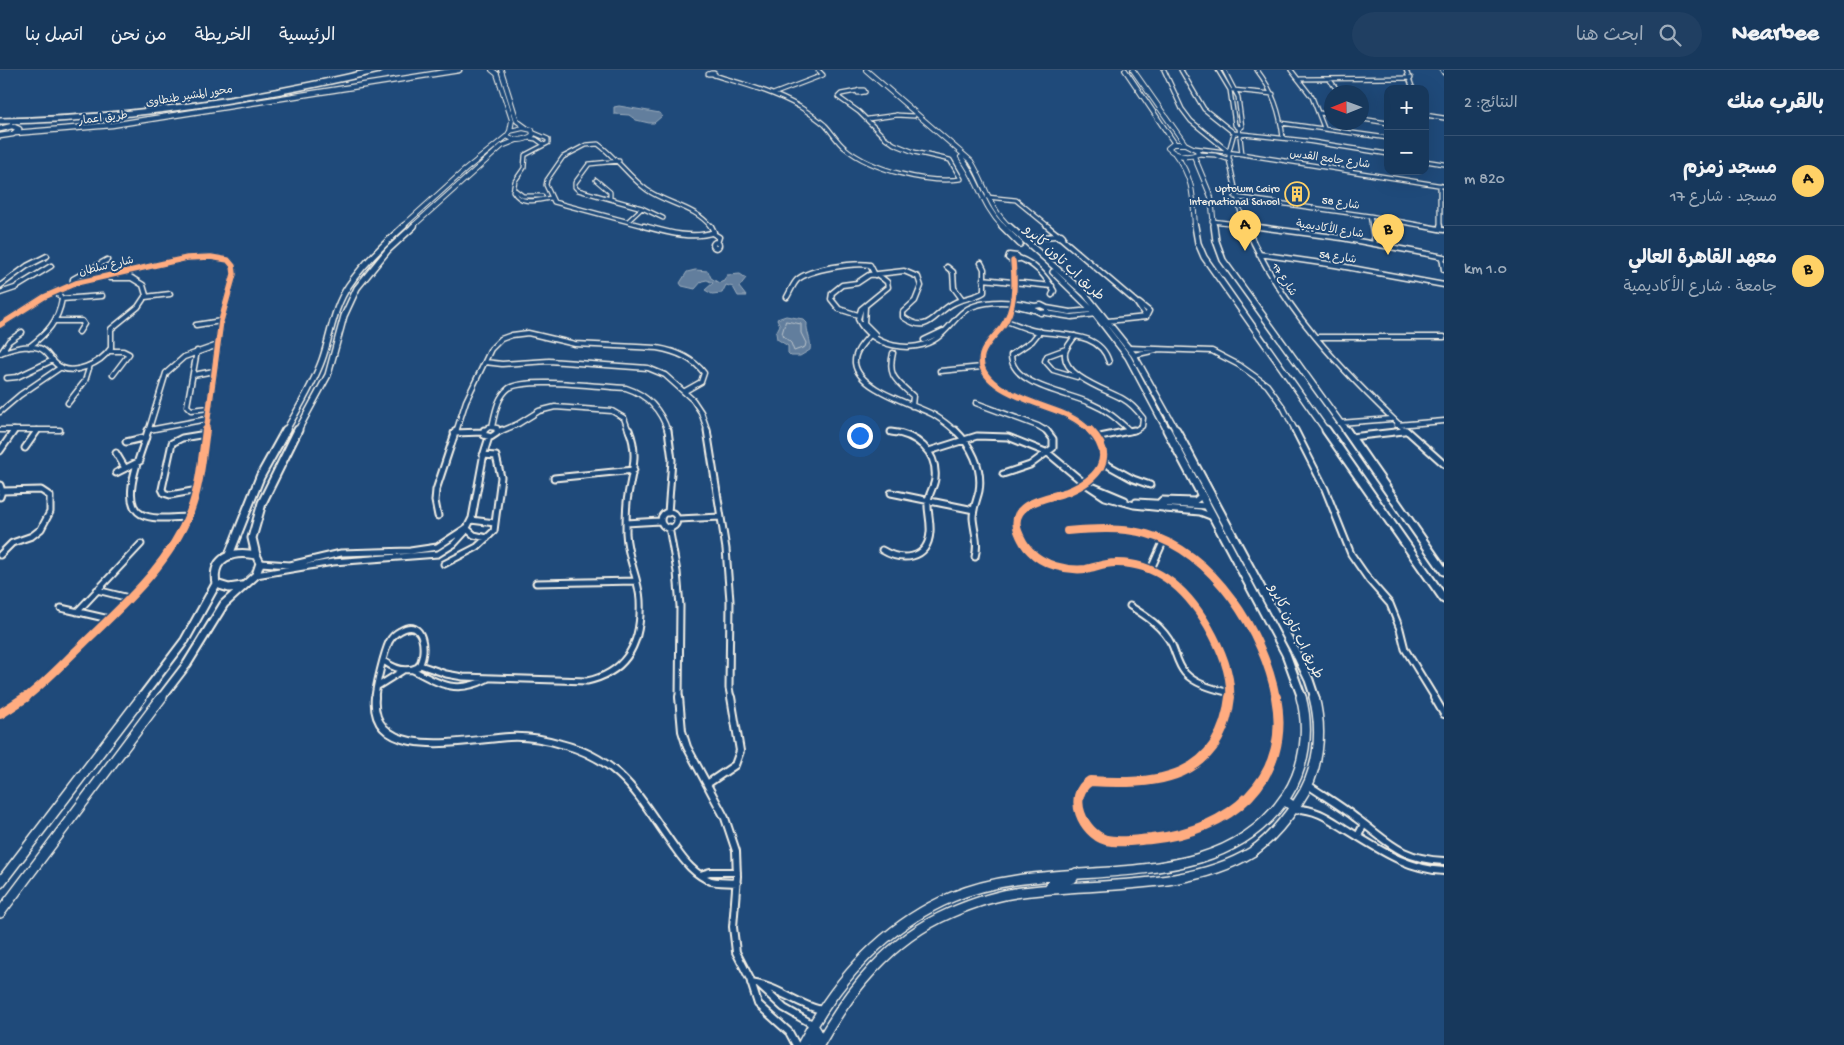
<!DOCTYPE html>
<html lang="ar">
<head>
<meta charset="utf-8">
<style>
  :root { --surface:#17385c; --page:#203f62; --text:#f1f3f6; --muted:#9eacbb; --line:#365272; --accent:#ffd166 }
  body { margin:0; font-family:"Gochi Hand","Playpen Sans Arabic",sans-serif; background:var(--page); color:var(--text); direction:rtl }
  .controls { position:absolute; right:15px; top:15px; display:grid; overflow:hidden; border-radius:10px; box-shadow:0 5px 20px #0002 }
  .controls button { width:45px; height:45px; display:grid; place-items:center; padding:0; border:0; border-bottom:1px solid var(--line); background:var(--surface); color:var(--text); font:25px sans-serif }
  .compass { position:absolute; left:1324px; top:15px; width:45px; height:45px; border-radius:50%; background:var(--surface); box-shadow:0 5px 20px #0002; rotate:269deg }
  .you { position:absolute; left:859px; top:365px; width:18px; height:18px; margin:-12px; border:4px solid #fff; border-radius:50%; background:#1a73e8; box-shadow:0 0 0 8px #1a73e833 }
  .badge { display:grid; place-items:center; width:32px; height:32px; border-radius:50%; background:var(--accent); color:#111; font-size:16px; font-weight:700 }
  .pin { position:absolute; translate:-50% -41px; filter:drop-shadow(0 1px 2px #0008) }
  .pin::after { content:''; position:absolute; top:26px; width:18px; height:15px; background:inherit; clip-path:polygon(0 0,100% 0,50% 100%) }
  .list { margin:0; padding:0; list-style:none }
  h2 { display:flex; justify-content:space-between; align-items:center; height:65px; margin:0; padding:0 20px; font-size:21px }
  h2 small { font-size:16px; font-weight:400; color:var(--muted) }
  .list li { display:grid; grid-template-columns:32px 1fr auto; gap:15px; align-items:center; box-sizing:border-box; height:90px; padding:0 20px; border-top:1px solid var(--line) }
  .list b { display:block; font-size:19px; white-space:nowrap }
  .list p { margin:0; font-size:16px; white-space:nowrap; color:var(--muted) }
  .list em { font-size:16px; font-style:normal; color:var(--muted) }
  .icon { flex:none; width:28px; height:28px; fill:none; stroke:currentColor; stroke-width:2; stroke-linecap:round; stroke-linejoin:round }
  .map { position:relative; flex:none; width:1444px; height:975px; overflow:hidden; direction:ltr }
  header { display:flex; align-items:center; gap:30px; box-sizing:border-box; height:70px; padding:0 25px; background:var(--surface); border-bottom:1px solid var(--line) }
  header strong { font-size:24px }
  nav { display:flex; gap:28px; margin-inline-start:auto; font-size:18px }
  .search { width:350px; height:45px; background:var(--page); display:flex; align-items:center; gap:12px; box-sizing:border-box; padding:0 18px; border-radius:28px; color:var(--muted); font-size:19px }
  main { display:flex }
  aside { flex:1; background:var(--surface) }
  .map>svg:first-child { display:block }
</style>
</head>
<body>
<header>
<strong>Nearbee</strong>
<div class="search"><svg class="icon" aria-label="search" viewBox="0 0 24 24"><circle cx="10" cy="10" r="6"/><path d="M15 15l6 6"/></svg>ابحث هنا</div>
<nav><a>الرئيسية</a><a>الخريطة</a><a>من نحن</a><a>اتصل بنا</a></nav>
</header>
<main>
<aside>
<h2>بالقرب منك<small>النتائج: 2</small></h2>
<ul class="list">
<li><span class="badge">A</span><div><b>مسجد زمزم</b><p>مسجد · شارع 17</p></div><em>820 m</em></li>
<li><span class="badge">B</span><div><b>معهد القاهرة العالي</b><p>جامعة · شارع الأكاديمية</p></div><em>1.0 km</em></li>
</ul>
</aside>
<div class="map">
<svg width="1444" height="975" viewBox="0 0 1444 975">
  <rect width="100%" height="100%" fill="#1f4a7a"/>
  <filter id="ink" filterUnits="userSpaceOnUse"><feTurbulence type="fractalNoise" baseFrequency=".02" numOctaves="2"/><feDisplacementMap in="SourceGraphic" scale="10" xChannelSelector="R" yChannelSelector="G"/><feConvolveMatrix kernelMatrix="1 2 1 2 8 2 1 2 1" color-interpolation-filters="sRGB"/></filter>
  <g filter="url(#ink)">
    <path fill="#627e9d" stroke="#9cacbb" d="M619 36 660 43 662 46 654 53H649L636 50 629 45 614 44V37Z
      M695 200 708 201 711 208 719 213 724 211 727 205 740 204 746 208 739 217 746 226H738L733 217 726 215 722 223 712 224 705 220 713 213 707 210 702 211 695 219 682 216 680 213 687 202Z
      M786 246 803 249 807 253C806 263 812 270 810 280L800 286H791L788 283V276L777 269 776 263 780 255 777 249Z"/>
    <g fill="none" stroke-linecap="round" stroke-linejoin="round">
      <path stroke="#bac3ca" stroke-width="1" d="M786 251 801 254V263L806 273 805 277 794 281 791 273 782 265Z"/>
      <g stroke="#f4f1e8" stroke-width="5.5">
        <path id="street-far3" d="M1164 0 1182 39 1191 51 1229 82
          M1181 0 1204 39 1234 63 1229 81V90L1241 144 1246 157
          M1224 0 1238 27 1242 57 1239 58
          M1257 0C1273 21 1280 42 1283 68
          M1291 0 1312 27 1324 58
          M1406 0 1413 19
          M1442 0 1444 3
          M711 3H714L715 4H708Z
          M714 5C743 14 774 22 800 37 808 42 818 49 825 55 832 62 837 72 845 78 871 100 928 114 961 109L950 90 914 82 894 74 884 67 859 42 838 27 841 24 857 21
          M1300 9 1411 8
          M1329 9 1339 22
          M859 20H864L865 22 858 23 857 21Z
          M1233 20 1273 24
          M773 24 823 5 818 0
          M1320 43 1332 45
          M896 45 914 46
          M1425 45 1444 48
          M868 49 897 45
          M1362 49 1388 53
          M1281 53 1388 68
          M534 63 548 69V73
          M1234 63 1307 71 1388 84
          M529 68 536 69 543 74
          M548 73 525 85 524 98 515 111 513 121C522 136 536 130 551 128
          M1194 78 1242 84 1239 58 1235 55 1230 20 1218 0
          M1198 84 1215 85 1230 90
          M1242 84 1444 116
          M619 91 589 94 575 113V117L578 120 642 138 628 151
          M1425 91 1444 94
          M596 110 610 122V128
          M1440 115V157
          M515 120 523 126H542
          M987 127 1016 130 1049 157
          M1235 127 1370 146 1430 157
          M642 138 663 148
          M1370 146 1372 157
          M1212 151 1261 157
          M648 157 554 132 546 115 547 110 563 87 586 75 598 74C616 87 629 107 647 120 667 134 696 137 711 157"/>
      </g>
      <g stroke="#f4f1e8" stroke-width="7">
        <path id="street-far2" d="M644 156C666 162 692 170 714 162L711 156
          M1047 156 1057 164
          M1246 156C1281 238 1343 302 1407 362
          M1251 156 1342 168 1444 187
          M1372 156 1375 174
          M1423 156 1444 160
          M1440 156V159
          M712 163 719 167 717 173
          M1061 164 1063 166 1061 168 1055 165Z
          M1061 168 1136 232 1146 247
          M1022 169 1055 166
          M713 175a3 3 0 1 1 6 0a3 3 0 1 1-6 0Z
          M1259 184 1335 195 1444 215
          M1009 185 1017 186 1019 189 1011 190 1008 188Z
          M1442 187 1444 200
          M1019 188C1035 194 1046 206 1054 221L1052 225
          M1013 191C1015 213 1016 238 1002 257 995 266 985 274 982 285 973 320 1047 335 1069 346 1077 350 1084 355 1091 362
          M947 197 953 202 954 218 962 229
          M878 205 887 212 888 217 861 239 858 249C870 277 914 285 937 268 951 258 958 241 974 236 994 229 1016 232 1035 236
          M110 208H132
          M983 209 1052 216
          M72 215 73 209 107 190
          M0 216 27 196 47 186
          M0 223 15 218 51 196
          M145 227 170 224
          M787 227C790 222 793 214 797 210 809 199 855 192 870 195L875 205
          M62 229 102 226
          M1139 233 1149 241 1146 247
          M1014 235 1034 240
          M1041 235 1047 238V242L1041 243 1033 239 1035 236Z
          M865 237 864 253 875 264
          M1047 238 1070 242 1092 240
          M1046 243 1072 247 1096 244
          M858 245 839 239 831 229 832 223 842 215 857 213 869 205 904 201 918 207 921 216 915 231 903 242V247C930 266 933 243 954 233 963 228 975 228 984 222V199L981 193
          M57 251H82L84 254 79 262
          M1006 251C1016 254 1025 259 1036 261 1062 266 1100 261 1109 292
          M1108 251 1146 247
          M0 255 44 227 76 213 187 188 211 187 228 190 233 196 234 204 221 251 206 362
          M196 255 221 251
          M1040 261 1032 271 1011 285C1011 316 1070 323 1092 334 1107 340 1118 350 1130 361
          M872 263C865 271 854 281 855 293 858 320 914 334 934 345 942 350 950 356 956 362
          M1075 266C1072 271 1066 277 1065 283 1062 306 1107 320 1123 329 1132 334 1137 340 1143 348L1142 356 1136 360 1127 362
          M1316 267H1444
          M924 270 943 261
          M29 277C47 263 58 252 62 229L56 221
          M1129 278 1212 281 1239 295 1267 315 1283 337 1296 362
          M1066 279 1047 286 1045 291 1053 300 1077 307
          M110 281H123L129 284 113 305
          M197 281 187 336 191 340 209 338
          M0 283C12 279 26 274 39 278 47 280 50 289 56 294 72 308 101 293 111 278V259L138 237 146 225 143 215 130 207 128 202
          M1 283 9 271 22 262
          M893 283C887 307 897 311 913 326L912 336
          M1134 285 1156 280
          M485 292 502 294 549 291 648 298 665 305 693 330 701 342 708 362
          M940 301 982 297
          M193 305 214 301
          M7 308 17 307 53 290
          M68 333 85 311 90 295
          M976 333 1038 356 1048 362
          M0 342 20 325 61 297
          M1340 353 1391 349
          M1397 355 1444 351
          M492 357C495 344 497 327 509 318 527 307 602 317 626 318 648 325 661 340 668 362
          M0 360H60
          M149 360 207 349
          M148 362 166 303 184 287 218 275
          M456 362 466 331 491 279 501 269 512 265 528 263 575 274 657 278C675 281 693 288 704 303L701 312 685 321
          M483 362 489 357 497 358V362
          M499 362 518 354 539 341 555 337 612 341 624 348 629 362
          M1398 362 1404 361"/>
      </g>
      <g stroke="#f4f1e8" stroke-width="9">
        <path id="street-far1" d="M148 360C143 380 118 431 141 444 155 451 174 447 188 447
          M484 360V365L491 367 497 363V360
          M668 360 672 390 668 443
          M707 360 726 479 730 531 729 618 731 628
          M955 360C971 375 983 398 979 421 977 430 973 438 973 448 974 461 979 473 975 487
          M1090 360C1118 388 1097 410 1067 422 1049 428 1008 432 1018 461 1021 469 1024 475 1030 481 1043 495 1066 501 1086 499 1096 497 1105 493 1115 493 1158 492 1188 522 1208 556 1220 577 1232 604 1230 628
          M1295 360 1325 419 1351 484 1369 510 1390 534 1400 559 1405 579 1435 628
          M1406 360 1444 394
          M498 362 502 360
          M454 363 483 362
          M1351 367 1404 361
          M1095 368 1134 360
          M126 372 147 367
          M25 378 37 361
          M0 381 14 361
          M929 381 977 366 1008 367 1048 383 1084 413 1105 427 1134 435 1163 438
          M116 383 125 398
          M1104 393 1133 409 1150 415
          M116 403 140 391
          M1003 404 1030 395 1053 378V369L1046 360
          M554 408 634 400
          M0 415 2 421 0 427
          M1094 417 1125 430
          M198 420 170 425 164 423 162 419 172 373 182 368 206 364
          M891 423 974 440
          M1200 424V427L1195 431 1162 430 1160 432 1165 439 1200 442 1213 447
          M1136 432 1207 436
          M661 450a8 8 0 1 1 16 0a8 8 0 1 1-16 0Z
          M438 446 435 431 436 420 456 360
          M678 449 721 447
          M471 450 495 453
          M626 453 660 451
          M669 457 677 502 680 536 679 628
          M466 458 474 465 487 468
          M1067 461C1093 459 1121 457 1147 464 1214 483 1264 563 1276 628
          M882 480C902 492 928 490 930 462 931 451 927 441 928 431 929 423 934 417 935 409 938 382 916 364 891 362
          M0 485 12 473 32 466 41 459 50 442V426L41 420 2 421
          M260 493 290 495 341 483 410 481 437 477 466 458
          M444 494 477 477 494 461 501 407 496 386 483 385
          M1151 499 1164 470
          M256 505 333 492 438 484 454 474 465 462 472 448 484 383 489 367
          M536 513 636 511
          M97 520 129 528
          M1130 536C1146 546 1163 557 1172 575 1176 584 1178 595 1185 603 1196 615 1215 619 1230 623
          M61 538 109 549
          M77 542 141 474
          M420 595 446 604 463 607 587 611C628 602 642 571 640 530 639 509 627 488 626 463 626 453 626 442 627 432 630 406 640 387 629 360
          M413 600C441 615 457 624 487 609
          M378 616 402 601
          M25 628C46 612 64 592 83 574 123 535 169 495 190 442 200 416 202 388 206 360
          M375 628C376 615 384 583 389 572 391 568 396 563 400 561 424 546 428 583 418 597 406 603 395 599 385 592"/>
      </g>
      <g stroke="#f4f1e8" stroke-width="10">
        <path id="street" d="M375 627C369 694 470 669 509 667 526 666 544 669 561 674 624 690 640 730 675 778 684 791 695 805 711 811 718 813 729 812 737 813
          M679 627 682 661 687 677 725 748 736 781 737 806 733 857 736 882 750 909 758 934 789 962 796 975
          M1230 627C1221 709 1157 716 1090 711 1066 726 1083 763 1106 770 1120 773 1137 770 1151 769 1229 761 1292 711 1276 627
          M1434 627 1444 644
          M0 644 26 627
          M707 714 735 695 740 681 731 627
          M1308 715C1324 726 1341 736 1356 748 1389 772 1400 789 1444 791
          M1297 739C1318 739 1332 751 1349 761 1380 780 1407 799 1444 801
          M1358 766 1364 754
          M700 805 710 802H737
          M751 913C777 916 796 934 821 940
          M759 915 784 938 812 954"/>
      </g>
      <g stroke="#f4f1e8" stroke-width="6">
        <path id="secondary-far3" d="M492 0 497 4 512 50 510 61
          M501 0 517 51 528 59
          M866 0 971 91C985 113 989 139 1010 157
          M1125 0 1175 74
          M1133 0 1185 74
          M523 58 532 60 533 65C524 71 516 72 507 66L510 61Z
          M1173 74H1185L1197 80 1198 84C1187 88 1177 87 1168 78Z
          M1175 84C1194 109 1193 127 1195 157
          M1194 86 1211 127 1214 157
          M961 87C979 110 981 134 1003 157
          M402 157 465 100 507 66
          M412 157 502 76 517 70"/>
      </g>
      <g stroke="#f4f1e8" stroke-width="8">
        <path id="secondary-far2" d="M1002 156 1020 174
          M1009 156 1085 224 1134 285 1177 362
          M1195 156 1198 173 1204 187 1327 362
          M1214 156 1216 171 1223 190 1347 362
          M1053 202 1092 240 1128 287 1168 362
          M285 362C298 339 313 315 322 290 331 265 333 238 349 215 364 193 384 174 404 156
          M297 362 328 305 344 246 357 218 388 180 414 156"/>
      </g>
      <g stroke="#f4f1e8" stroke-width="11">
        <path id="secondary-far1" d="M1167 360 1286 584 1302 628
          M1176 360 1298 587 1309 610 1315 628
          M1326 360 1444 529
          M1346 360 1444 501
          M229 485 260 407 286 360
          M256 485 252 468 262 433 298 360
          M141 628 185 570 216 514
          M161 628 187 594 224 534 256 505 260 493 256 485C233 480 211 487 216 514L229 518 242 516"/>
      </g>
      <g stroke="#f4f1e8" stroke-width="12">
        <path id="secondary" d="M1284 730 1297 739
          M0 813 142 627
          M1049 818 1054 812 1073 808 1076 803
          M0 843 162 627
          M812 954 817 962 812 975
          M802 975C836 911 884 856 952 827 1059 781 1215 835 1287 725 1305 697 1310 660 1301 627
          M819 975C850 920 890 869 950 843 973 833 997 825 1022 822 1095 812 1187 822 1252 782 1271 769 1285 751 1298 732 1319 702 1323 662 1314 627"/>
      </g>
      <g stroke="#f4f1e8" stroke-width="7">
        <path id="primary" d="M0 59 12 56 19 59 13 64 0 66
          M15 63 112 55 459 0"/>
      </g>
      <g stroke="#f4f1e8" stroke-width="8">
        <path id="highway" d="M0 51C126 49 257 29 379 0"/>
      </g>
      <use href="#street-far3" stroke="#1f4a7a" stroke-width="3"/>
      <use href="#street-far2" stroke="#1f4a7a" stroke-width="4"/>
      <use href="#street-far1" stroke="#1f4a7a" stroke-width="5"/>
      <use href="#street" stroke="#1f4a7a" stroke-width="6"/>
      <use href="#secondary-far3" stroke="#1f4a7a" stroke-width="4"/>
      <use href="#secondary-far2" stroke="#1f4a7a" stroke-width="5"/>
      <use href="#secondary-far1" stroke="#1f4a7a" stroke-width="7"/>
      <use href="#secondary" stroke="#1f4a7a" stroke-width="9"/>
      <use href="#primary" stroke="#1f4a7a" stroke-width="4.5"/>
      <use href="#highway" stroke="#1f4a7a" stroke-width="5"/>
      <g stroke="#1f4a7a" stroke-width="8">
        <path id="cycleway-far2" d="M1013 191C1015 213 1016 238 1002 257 995 266 985 274 982 285 973 320 1047 335 1069 346 1077 350 1084 355 1091 362
          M0 255 44 227 76 213 187 188 211 187 228 190 233 196 234 204 221 251 206 362"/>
      </g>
      <g stroke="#1f4a7a" stroke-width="11">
        <path id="cycleway-far1" d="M1090 360C1118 388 1097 410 1067 422 1049 428 1008 432 1018 461 1021 469 1024 475 1030 481 1043 495 1066 501 1086 499 1096 497 1105 493 1115 493 1158 492 1188 522 1208 556 1220 577 1232 604 1230 628
          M1067 461C1093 459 1121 457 1147 464 1214 483 1264 563 1276 628
          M25 628C46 612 64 592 83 574 123 535 169 495 190 442 200 416 202 388 206 360"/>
      </g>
      <g stroke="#1f4a7a" stroke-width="13">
        <path id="cycleway" d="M1230 627C1221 709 1157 716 1090 711 1066 726 1083 763 1106 770 1120 773 1137 770 1151 769 1229 761 1292 711 1276 627
          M0 644 26 627"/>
      </g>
      <use href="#cycleway-far2" stroke="#ffac80" stroke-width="5.5"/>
      <use href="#cycleway-far1" stroke="#ffac80" stroke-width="8"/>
      <use href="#cycleway" stroke="#ffac80" stroke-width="10"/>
    </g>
  </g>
  <defs>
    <g id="building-ring" transform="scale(1.25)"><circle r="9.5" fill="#1f4a7a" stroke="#ffd166" stroke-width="1.5"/><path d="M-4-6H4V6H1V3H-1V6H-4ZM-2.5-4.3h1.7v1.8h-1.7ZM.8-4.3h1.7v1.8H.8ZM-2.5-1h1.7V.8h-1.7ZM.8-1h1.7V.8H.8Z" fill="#ffd166"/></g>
  </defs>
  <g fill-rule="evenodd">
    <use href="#building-ring" x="1297" y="124"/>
  </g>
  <g text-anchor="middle" stroke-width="4" stroke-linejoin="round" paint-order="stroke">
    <g font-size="11" fill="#f4f1e8" stroke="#1f4a7a">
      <text transform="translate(189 25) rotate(-9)" y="4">محور المشير طنطاوى</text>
      <text transform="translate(103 47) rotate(-7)" y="4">طريق اعمار</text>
      <text transform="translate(1330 88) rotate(8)" y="4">شارع جامع القدس</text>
      <text transform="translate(1341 132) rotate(9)" y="4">شارع 58</text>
      <text transform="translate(1330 158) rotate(9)" y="4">شارع الأكاديمية</text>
      <text transform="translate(1338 186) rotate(9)" y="4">شارع 54</text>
      <text transform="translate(106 195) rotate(-13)" y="4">شارع سلطان</text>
      <text transform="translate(1285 209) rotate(57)" y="4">شارع 17</text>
    </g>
    <g font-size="11" fill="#f4f1e8" stroke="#1f4a7a" text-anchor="end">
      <text x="1280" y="122">Uptowm Cairo<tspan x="1280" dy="13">International School</tspan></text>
    </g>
    <g font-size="14" fill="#f4f1e8" stroke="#1f4a7a">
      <text transform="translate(1065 192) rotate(43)" y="5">طريق اب تاون كايرو</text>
      <text transform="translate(1297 561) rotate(63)" y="5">طريق اب تاون كايرو</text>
    </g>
  </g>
</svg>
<div class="controls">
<button>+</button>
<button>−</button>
</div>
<svg class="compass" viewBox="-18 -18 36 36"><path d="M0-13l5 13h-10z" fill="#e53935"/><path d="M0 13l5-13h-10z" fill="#9eacbb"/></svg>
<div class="you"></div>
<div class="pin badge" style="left:1245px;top:181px">A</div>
<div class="pin badge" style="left:1388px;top:185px">B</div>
</div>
</main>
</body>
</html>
